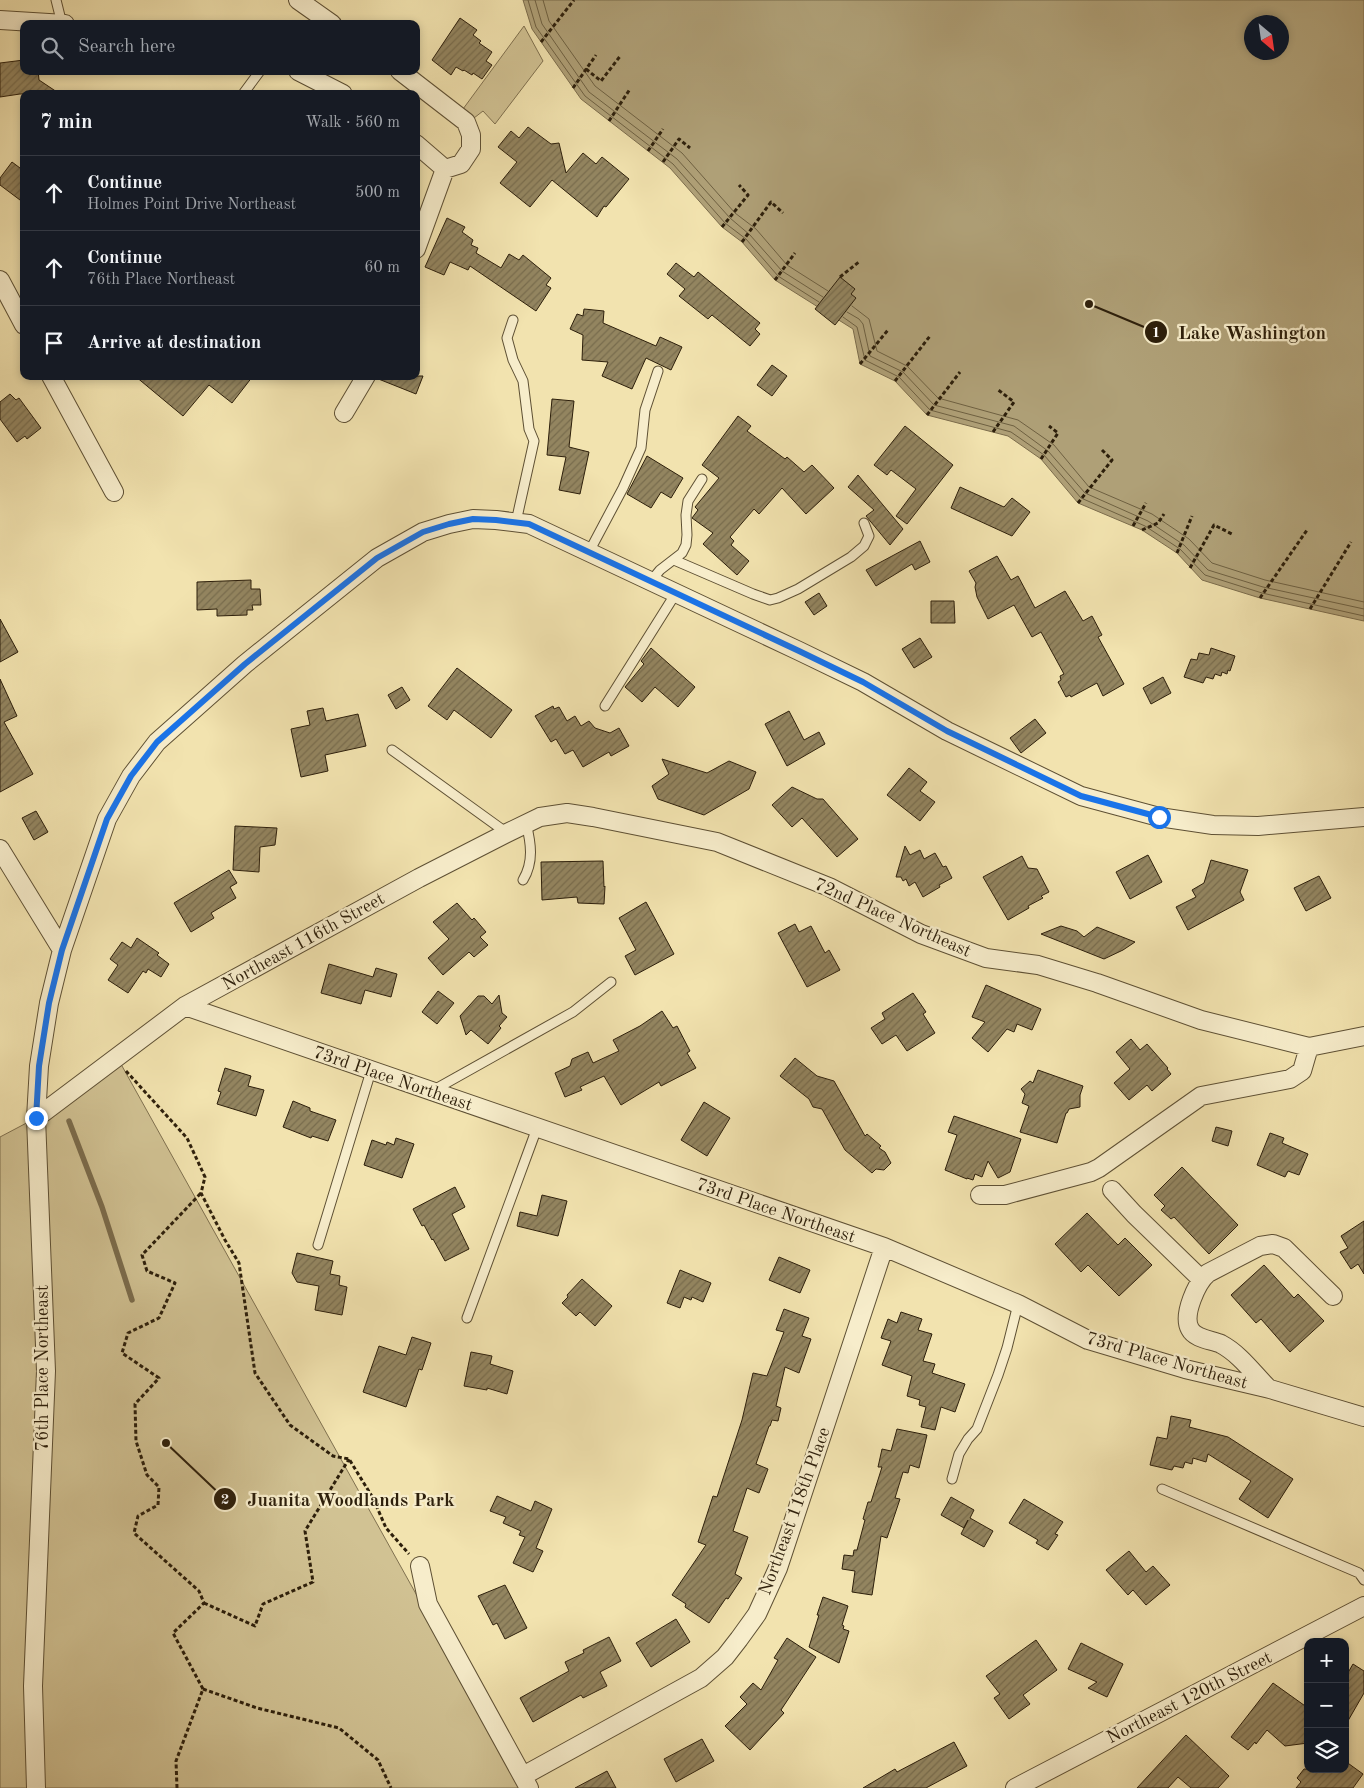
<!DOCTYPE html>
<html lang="en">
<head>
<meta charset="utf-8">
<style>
  :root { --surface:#171b24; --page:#20242c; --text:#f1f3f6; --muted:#9ea1a6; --line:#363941 }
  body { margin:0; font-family:"Old Standard TT",serif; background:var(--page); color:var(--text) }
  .controls { position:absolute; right:15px; bottom:15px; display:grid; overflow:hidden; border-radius:10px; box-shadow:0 2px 8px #0003 }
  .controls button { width:45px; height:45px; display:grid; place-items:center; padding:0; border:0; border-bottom:1px solid var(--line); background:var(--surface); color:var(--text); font:25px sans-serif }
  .compass { position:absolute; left:1244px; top:15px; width:45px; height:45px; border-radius:50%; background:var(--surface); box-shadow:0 2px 8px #0003; rotate:151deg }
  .stop { position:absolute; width:15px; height:15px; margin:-11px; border:4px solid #1a73e8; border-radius:50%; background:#fff }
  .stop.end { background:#1a73e8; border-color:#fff; box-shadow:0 1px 5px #0008 }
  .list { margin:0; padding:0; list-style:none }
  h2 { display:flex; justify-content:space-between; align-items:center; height:65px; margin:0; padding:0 20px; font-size:21px }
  h2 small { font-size:16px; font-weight:400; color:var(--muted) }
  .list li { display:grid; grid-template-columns:32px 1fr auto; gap:15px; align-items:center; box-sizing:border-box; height:75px; padding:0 20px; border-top:1px solid var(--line) }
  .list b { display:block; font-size:19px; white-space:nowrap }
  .list p { margin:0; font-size:16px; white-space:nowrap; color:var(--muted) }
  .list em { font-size:16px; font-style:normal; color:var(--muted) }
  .icon { flex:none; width:28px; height:28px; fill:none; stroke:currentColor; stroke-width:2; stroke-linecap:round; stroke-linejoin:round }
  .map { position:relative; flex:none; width:1364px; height:1788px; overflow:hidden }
  .search { position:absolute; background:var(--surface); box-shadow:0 2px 8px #0003; left:20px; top:20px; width:400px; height:55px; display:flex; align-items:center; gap:12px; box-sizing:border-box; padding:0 18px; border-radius:10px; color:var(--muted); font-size:19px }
  .panel { position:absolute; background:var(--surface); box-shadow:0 2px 8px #0003; left:20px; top:90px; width:400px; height:290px; border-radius:10px }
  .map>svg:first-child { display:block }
</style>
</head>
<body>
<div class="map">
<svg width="1364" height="1788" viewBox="0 0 1364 1788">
  <defs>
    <pattern id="building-hatch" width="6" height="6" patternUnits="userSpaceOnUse" patternTransform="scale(1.25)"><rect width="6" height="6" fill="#938560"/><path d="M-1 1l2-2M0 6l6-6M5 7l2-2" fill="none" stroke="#786c4d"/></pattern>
  </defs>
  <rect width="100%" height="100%" fill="#f2e3af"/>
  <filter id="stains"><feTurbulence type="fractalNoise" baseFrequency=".004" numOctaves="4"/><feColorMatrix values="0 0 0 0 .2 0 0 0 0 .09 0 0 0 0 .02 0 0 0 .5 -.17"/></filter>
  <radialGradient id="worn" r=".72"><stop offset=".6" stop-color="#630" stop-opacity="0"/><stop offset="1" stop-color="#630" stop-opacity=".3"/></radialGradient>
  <path fill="#d1c293" stroke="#7f704f" d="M524 26 543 61 495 124 483 111 474 118 463 109Z
    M117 1057 484 1716 523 1788H0V1137L36 1118Z"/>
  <path fill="#afa077" stroke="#7b6c4c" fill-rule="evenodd" d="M523 0H1364V621L1260 598 1202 580 1177 553 1142 530 1078 503 1041 459 1008 436 927 415 895 381 860 364 853 329 775 280 742 242 722 227 670 168 581 99 532 29ZM1252 22H1282V52H1252Z"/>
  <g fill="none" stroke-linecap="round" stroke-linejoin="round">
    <path stroke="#6e6041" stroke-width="1" d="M528 0 536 27 585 96 673 164 725 223 746 239 778 276 819 302
      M535 0 542 24 589 92 677 159 730 218 750 235 782 271 823 297
      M543 0 549 21 595 86 682 153 735 213 756 229 787 265 828 291
      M852 306 869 319 877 351 907 366 938 398 1018 420 1054 445 1089 487 1152 514 1189 539 1212 563 1265 580 1364 602
      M847 312 859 319 863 324 870 356 903 372 934 405 1014 426 1048 451 1085 493 1148 521 1184 545 1208 570 1263 587 1364 609
      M843 317 857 327 865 360 899 377 930 410 1011 432 1044 455 1081 498 1145 526 1180 549 1205 575 1262 593 1364 616"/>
    <path stroke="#7b6c4c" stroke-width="5.5" d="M69 1121 102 1207 132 1300"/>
  </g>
  <path fill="url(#building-hatch)" stroke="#2d1f0b" d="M460 18 477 30 473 35 481 41 479 43 492 52 486 61 492 65 482 79 473 73 472 75 464 70 463 71 456 67 451 75 432 60Z
    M24 60V71H38L39 80 60 94H20L0 97V63Z
    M528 127 551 144 559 143 566 173 583 153 596 164 602 157 629 179 606 207 604 206 597 217 552 180 530 207 500 183 517 162 498 147 511 131 519 138Z
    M12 162 24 171V203L0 185V178Z
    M447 218 465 227 462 232 473 240 471 245 478 248 476 253 501 268 509 254 519 260 523 255 551 278 546 285 551 288 536 311 470 266 468 270 450 262 444 275 425 267Z
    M676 263 694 277 698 272 760 323 755 329 760 334 750 346 712 315 708 319 679 296 685 289 667 274Z
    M840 277 855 289 851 294 856 298 835 325 815 309Z
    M584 309 604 311 603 323 656 346 660 337 682 347 671 370 646 358 632 389 602 376 608 362 582 360 583 335 570 329 577 314 583 316Z
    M772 365 787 376 772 396 757 385Z
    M135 376H253L232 403 209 385 183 416Z
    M377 376H423L416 394 376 378Z
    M10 394 16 400 19 398 41 428 27 439 25 436 17 442 0 419V402Z
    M552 399 574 401 569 447 589 452 580 494 559 490 566 457 547 455Z
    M738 416 751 426 747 431 785 459 787 457 804 472 812 465 834 488 806 514 782 488 759 514 754 509 730 537 734 541 731 545 749 561 737 575 703 544 713 533 692 518 698 510 695 507 719 478 702 465Z
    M905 426 953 465 907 524 896 516 916 489 891 470 887 475 874 465Z
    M647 456 683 478 671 498 661 492 651 508 627 494Z
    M858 475 903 529 890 545 866 516 874 510 848 487Z
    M960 487 1004 507 1012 498 1030 512 1012 536 951 508Z
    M920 541 930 562 915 570 912 564 876 586 866 570Z
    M997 556 1011 580 1018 576 1035 608 1065 591 1083 621 1092 616 1102 635 1098 637 1124 684 1103 696 1097 683 1071 697 1070 695 1066 697 1058 682 1061 680 1060 676 1064 674 1041 632 1032 637 1014 605 988 619 977 597 975 587 976 583 969 571Z
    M251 580V589H260L261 605H252L253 610H247V615L217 616V609L197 610V582Z
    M819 593 827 606 814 615 805 602Z
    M931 601H954L955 623H931Z
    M0 619 18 652 0 662Z
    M920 638 932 657 914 668 902 649Z
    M651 648 695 687 678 707 655 687 642 702 625 687 644 664 641 661Z
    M1211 648 1235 656 1230 671 1228 670 1227 674 1222 672 1221 676 1215 674 1213 679 1206 677 1203 683 1184 677 1191 659 1197 660 1199 653 1209 655Z
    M457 668 512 710 491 738 454 710 447 720 428 706Z
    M1163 677 1171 693 1151 704 1143 688Z
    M0 679 17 716 4 722 33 774 0 792Z
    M402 687 410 700 396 709 388 695Z
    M553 706 554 709 559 707 567 721 575 716 581 726 589 721 595 728 610 733 619 728 629 746 611 756 609 752 583 767 573 750 565 754 556 739 551 742 535 716Z
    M323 708 326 721 358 714 366 746 325 755 328 771 301 777 291 729 310 725 307 711Z
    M789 711 804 740 819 732 825 744 787 766 765 724Z
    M1035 719 1046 733 1021 753 1010 738Z
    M662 759 707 773 729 761 756 772 749 789 704 815 658 799 652 786 669 774Z
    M909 768 927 782 920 791 935 802 920 821 887 795Z
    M792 787 817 799H823L858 839 837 857 802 818 792 827 772 805Z
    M36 811 48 832 34 840 22 818Z
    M235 826 277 828 275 845 260 847 259 872 233 870Z
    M905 846 910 855 920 850 924 859 935 853 943 867 946 866 952 878 939 885 940 887 923 897 915 882 909 886 906 879 903 881 901 877H896Z
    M1148 855 1162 882 1130 899 1116 872Z
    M1022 856 1028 868 1037 869 1049 892 1041 896 1043 898 1028 906 1029 908 1008 920 983 877Z
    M1211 860 1248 870 1240 892 1244 900 1188 930 1176 907 1196 897 1192 890 1204 883Z
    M603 861 604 887 605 886 604 904 578 903 577 897 542 900 541 862Z
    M229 870 237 883 230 887 236 898 211 913 214 918 191 932 174 903Z
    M1319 876 1331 898 1306 911 1294 888Z
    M646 902 674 954 635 975 625 956 636 950 619 918Z
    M457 903 472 920 474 918 486 932 480 937 488 945 474 957 469 952 443 975 428 958 449 939 433 922Z
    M795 924 799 932 811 926 825 953 829 950 840 970 807 987 778 933Z
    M1061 926 1077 931 1084 937 1097 927 1135 942 1123 950 1104 959 1041 934Z
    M137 938 159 953 157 955 169 964 161 977 148 969 146 973 143 971 128 993 108 980 118 965 110 959 122 942 131 948Z
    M329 964 373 977 376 968 397 974 391 997 365 990 361 1004 321 993Z
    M986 985 1041 1009 1032 1030 1017 1024 1014 1032 1007 1029 988 1052 972 1038 985 1022 972 1017Z
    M438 991 454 1003 437 1024 422 1012Z
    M913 993 926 1012 923 1014 935 1033 907 1051 896 1035 882 1044 871 1028 885 1019 882 1013Z
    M499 995 502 1013 507 1017 499 1026 501 1028 488 1044 471 1030 466 1035 460 1016 478 996H484L492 1004Z
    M662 1011 673 1028 677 1026 690 1051 687 1053 696 1068 661 1086 659 1082 621 1105 604 1076 580 1087 582 1090 565 1097 555 1073 570 1066 572 1059 588 1052 593 1063 619 1051 613 1040 640 1026Z
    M1131 1039 1140 1050 1147 1044 1168 1068 1167 1069 1171 1074 1152 1091 1147 1085 1129 1100 1114 1083 1130 1069 1116 1052Z
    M795 1058 817 1076 834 1081 865 1136 867 1134 881 1146 879 1148 885 1152 891 1163 884 1170 876 1169 872 1173 845 1150 822 1109 813 1107 809 1099 780 1076Z
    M225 1068 251 1076 248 1086 264 1090 256 1116 217 1104 221 1092 218 1091Z
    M1038 1070 1083 1086 1080 1095V1107L1069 1109 1067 1113H1066L1057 1143 1020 1132 1029 1106 1022 1103 1025 1094 1021 1089 1030 1081 1033 1083Z
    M293 1101 310 1108V1111L336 1120 328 1141 312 1136 311 1138 283 1127Z
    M704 1102 730 1118 707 1156 681 1140Z
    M954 1116 1021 1139 1010 1172 998 1178 988 1161 982 1177 975 1174 973 1180 967 1178V1179L945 1170 957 1135 948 1132Z
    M1216 1127 1232 1131 1228 1146 1212 1141Z
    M1270 1133 1284 1138 1282 1143 1308 1154 1299 1175 1288 1171 1285 1177 1257 1165Z
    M396 1138 414 1144 402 1178 364 1165 372 1140 386 1145 387 1142 394 1145Z
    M1182 1167 1238 1225 1209 1254 1174 1217 1171 1219 1161 1210 1165 1206 1154 1195Z
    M455 1187 465 1207 452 1214 469 1249 445 1261 433 1239 432 1240 424 1225 422 1226 413 1209Z
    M542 1195 567 1201 558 1236 517 1226 520 1212 537 1216Z
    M1087 1213 1118 1245 1125 1238 1152 1265 1119 1296 1088 1265 1081 1272 1055 1244Z
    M1364 1221V1274L1358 1264 1351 1269 1340 1252 1348 1248 1341 1236Z
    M297 1253 333 1261 330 1274 340 1276 339 1285 347 1287 342 1315 315 1310 319 1286 297 1282 292 1273Z
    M779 1257 810 1270 800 1293 769 1280Z
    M1264 1265 1294 1298 1298 1294 1324 1321 1290 1352 1261 1319 1256 1323 1231 1295Z
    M680 1270 711 1283 703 1302 692 1297 691 1300 684 1297 680 1308 667 1303Z
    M582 1279 612 1306 595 1326 580 1312 576 1316 562 1303 568 1297 567 1295Z
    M784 1309 809 1318 802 1336 811 1339 799 1373 785 1367 776 1406 781 1408 778 1421 772 1420 770 1426H769L756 1464 768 1469 759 1493 747 1488 733 1531 748 1537 735 1574 742 1578 728 1599 726 1598 709 1623 685 1607 686 1604 672 1595 706 1545 698 1542 713 1496 717 1497 742 1420 753 1373 767 1376 784 1332 776 1330Z
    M901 1312 922 1319 918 1330 932 1334 923 1361 935 1364 932 1373 965 1384 955 1412 941 1407 935 1430 921 1427 926 1407 919 1405 920 1400 907 1396 912 1376 882 1365 891 1341 881 1338 888 1319 897 1323Z
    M412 1337 431 1343 422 1370 419 1369 406 1407 363 1392 379 1346 406 1355Z
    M471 1352 492 1356 490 1364 513 1371 507 1394 487 1388V1390L464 1386Z
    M1171 1416 1191 1420 1189 1427 1228 1437 1293 1479 1268 1518 1239 1499 1251 1481 1208 1454 1206 1462 1193 1458 1192 1464 1185 1462 1183 1468 1174 1466 1172 1470 1150 1465 1157 1437 1167 1439Z
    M897 1429 927 1435 919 1468 910 1465 908 1473 903 1472 895 1498 900 1499 887 1538 881 1536 872 1595 852 1592 855 1571 842 1569 844 1555 853 1556 854 1550H857L865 1520 863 1519 868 1502H871L882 1467H878L882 1449 891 1451Z
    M497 1496 531 1511 535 1501 552 1509 536 1548 543 1551 533 1572 513 1563 525 1537 519 1535 521 1531 503 1523 506 1517 490 1511Z
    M951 1497 974 1510 970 1518 993 1531 984 1547 961 1534 968 1520 964 1528 941 1515Z
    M1024 1499 1063 1522 1055 1534 1058 1535 1048 1550 1036 1543 1038 1540 1009 1523Z
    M1129 1551 1146 1572 1153 1566 1170 1585 1146 1605 1133 1590 1128 1595 1106 1570Z
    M505 1585 527 1628 505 1639 497 1623 493 1625 478 1596Z
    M823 1597 848 1606 842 1625 844 1626 843 1629 849 1631 839 1663 809 1647 819 1615H817Z
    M676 1619 690 1642 651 1667 636 1643Z
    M609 1637 621 1661 600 1672 607 1686 583 1698 581 1695 533 1722 520 1698 569 1671 565 1662 584 1653 583 1650Z
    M787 1638 816 1657 781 1710 784 1713 750 1750 725 1726 747 1704 740 1697 753 1683 761 1690 778 1660 774 1658Z
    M1036 1640 1057 1670 1023 1695 1030 1704 1009 1719 994 1698 1000 1694 986 1676Z
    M1081 1643 1123 1664 1107 1697 1088 1688 1097 1682 1068 1669Z
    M1353 1664 1364 1671V1693L1345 1726V1678Z
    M1273 1683 1308 1708V1743L1285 1746 1267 1730 1256 1744 1255 1742 1248 1750 1231 1737Z
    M1186 1735 1229 1776 1218 1788H1191L1178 1777 1168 1788H1137Z
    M702 1739 714 1761 676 1782 664 1759Z
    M954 1742 967 1766 926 1788H863L895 1769 897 1772Z
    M1345 1761 1363 1774 1353 1788H1296L1301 1782 1297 1778 1304 1769H1345Z
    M607 1771 616 1788H575Z"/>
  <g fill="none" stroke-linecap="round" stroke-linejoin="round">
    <g stroke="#5e5034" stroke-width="11">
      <path id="lane" d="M56 0 62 24
        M243 94 260 71
        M513 320 507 338 513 360 523 381 529 429 534 441 516 522
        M589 552 623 488 641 448 645 410 658 371
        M674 560 753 594 770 600 778 598 798 589 851 557 864 546 869 536 864 523
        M651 581 660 570 682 553 686 545 687 535 686 515 688 501 702 479
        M605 706 676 593
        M392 750 507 833
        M523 880C534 862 531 843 526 823
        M432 1091 573 1012 611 982
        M318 1245 371 1071
        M467 1318 537 1128
        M952 1479 959 1454 968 1439 977 1429 998 1375 1007 1348 1018 1304
        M1162 1489 1359 1573 1364 1580"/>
    </g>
    <g stroke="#5e5034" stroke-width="20">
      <path id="street" d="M298 0 332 24
        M0 20 65 24
        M298 71 343 94
        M400 71 466 122 471 135V149L461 164 445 169 416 249
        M416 144 445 169
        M0 280 24 325
        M51 376 114 492
        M344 413 366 376
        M0 849 62 950
        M185 1006 884 1247 1018 1304 1088 1340 1185 1369 1270 1389 1364 1417
        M36 1118 185 1006 419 878 507 833 540 817 567 813 593 817 717 842 829 887 921 934 986 958 1038 965 1097 983 1201 1020 1309 1047
        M1112 1190 1134 1214 1201 1279
        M980 1195H1005L1091 1172 1099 1168 1201 1096 1290 1079 1302 1071 1309 1047 1364 1036
        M1269 1389C1254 1374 1240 1354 1221 1344 1212 1340 1195 1339 1190 1329 1182 1315 1197 1282 1208 1273L1260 1246 1273 1244 1284 1248 1333 1296
        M420 1566 428 1604 529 1788
        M523 1776 701 1678 725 1657 739 1639 757 1614 778 1568 884 1247
        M36 1788 33 1686 46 1371 36 1118 39 1066 49 1003 62 950 107 819 131 776 157 742 245 664 377 558 423 532 449 524 473 519 496 520 529 524 799 651 863 682 947 731 1081 796 1159 817 1213 825 1258 826 1364 817
        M1015 1788 1364 1606"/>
    </g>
    <path stroke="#2d1f0b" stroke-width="3" stroke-dasharray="4 2.5" stroke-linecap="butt" d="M541 42 574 0
      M586 69 601 81 621 55
      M573 88 596 55
      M609 121 630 89
      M648 151 663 129
      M663 162 679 139 690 148
      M722 227 748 195 739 185
      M742 242 771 202 783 213
      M840 277 860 261
      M775 280 795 253
      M860 364 888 330
      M895 381 930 336
      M927 415 960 372
      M993 432 1014 402 997 389
      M1041 459 1058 433 1049 426
      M1078 503 1112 460 1101 449
      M1133 526 1146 503
      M1142 530 1158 523 1164 514
      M1177 553 1192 516
      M1190 568 1214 525 1232 534
      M1260 598 1307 530
      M1310 609 1351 542
      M126 1071 187 1138 205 1177 201 1193 225 1240 239 1263 255 1373 290 1425 333 1456 349 1459 373 1498 386 1528 409 1554
      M204 1603 255 1626 263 1604 313 1582 305 1531 349 1459
      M203 1689 257 1708 339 1728 378 1760 391 1788
      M177 1788 176 1761 203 1689 173 1633 204 1603 199 1591 134 1533 138 1516 158 1505 159 1487 147 1475 136 1441 135 1404 159 1378 122 1353 128 1333 159 1318 175 1283 147 1271 142 1255 201 1193"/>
    <use href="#lane" stroke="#f7edcb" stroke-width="9"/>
    <use href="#street" stroke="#f7edcb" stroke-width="18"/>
  </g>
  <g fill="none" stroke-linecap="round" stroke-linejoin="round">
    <path stroke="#1a73e8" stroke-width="6" d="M36 1118 39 1066 49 1003 62 950 107 819 131 776 157 742 245 664 377 558 423 532 449 524 473 519 496 520 529 524 799 651 863 682 947 731 1081 796 1159 817"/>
  </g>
  <g text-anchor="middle" stroke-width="4.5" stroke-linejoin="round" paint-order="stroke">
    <g font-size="18" fill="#2d1f0b" stroke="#f7edcb">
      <text transform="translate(893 917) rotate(24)" y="6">72nd Place Northeast</text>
      <text transform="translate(303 941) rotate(-29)" y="6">Northeast 116th Street</text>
      <text transform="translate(393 1078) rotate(19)" y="6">73rd Place Northeast</text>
      <text transform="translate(776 1210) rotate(19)" y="6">73rd Place Northeast</text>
      <text transform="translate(1167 1360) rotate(16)" y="6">73rd Place Northeast</text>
      <text transform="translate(42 1368) rotate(-90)" y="6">76th Place Northeast</text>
      <text transform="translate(794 1511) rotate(-70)" y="6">Northeast 118th Place</text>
      <text transform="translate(1189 1697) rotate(-27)" y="6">Northeast 120th Street</text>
    </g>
  </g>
  <path fill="none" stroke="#2d1f0b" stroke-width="2" d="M1089 304L1156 332M166 1443L225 1499"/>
  <g fill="#2d1f0b" stroke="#f7edcb" stroke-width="2">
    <circle cx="1089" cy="304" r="5"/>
    <circle cx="166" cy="1443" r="5"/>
    <circle cx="1156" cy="332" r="12"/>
    <circle cx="225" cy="1499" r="12"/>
  </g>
  <g font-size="15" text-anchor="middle" font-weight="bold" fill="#fff">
    <text x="1156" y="337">1</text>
    <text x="225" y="1504">2</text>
  </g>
  <g font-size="19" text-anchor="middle" font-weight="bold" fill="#2d1f0b" stroke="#f7edcb" stroke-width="4.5" stroke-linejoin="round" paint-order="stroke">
    <text x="1252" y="339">Lake Washington</text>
    <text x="351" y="1506">Juanita Woodlands Park</text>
  </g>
  <rect width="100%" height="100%" filter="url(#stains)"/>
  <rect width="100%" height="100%" fill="url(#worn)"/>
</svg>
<div class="controls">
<button>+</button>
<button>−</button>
<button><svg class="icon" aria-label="layers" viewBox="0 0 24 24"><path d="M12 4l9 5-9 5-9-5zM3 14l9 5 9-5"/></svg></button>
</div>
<svg class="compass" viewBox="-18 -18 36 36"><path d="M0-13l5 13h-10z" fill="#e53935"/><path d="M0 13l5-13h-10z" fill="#9ea1a6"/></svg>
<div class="stop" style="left:1159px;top:817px"></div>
<div class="stop end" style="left:36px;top:1118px"></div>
<div class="search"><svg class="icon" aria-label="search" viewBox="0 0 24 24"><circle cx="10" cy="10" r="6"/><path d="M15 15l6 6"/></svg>Search here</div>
<section class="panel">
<h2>7 min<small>Walk · 560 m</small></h2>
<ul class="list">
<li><svg class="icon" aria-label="ahead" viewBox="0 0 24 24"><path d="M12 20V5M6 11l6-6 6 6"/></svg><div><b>Continue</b><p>Holmes Point Drive Northeast</p></div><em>500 m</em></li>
<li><svg class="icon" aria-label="ahead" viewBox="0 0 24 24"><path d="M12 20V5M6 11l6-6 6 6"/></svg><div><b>Continue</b><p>76th Place Northeast</p></div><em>60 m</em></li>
<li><svg class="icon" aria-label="arrive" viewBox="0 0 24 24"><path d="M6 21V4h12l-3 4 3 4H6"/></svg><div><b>Arrive at destination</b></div></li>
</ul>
</section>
</div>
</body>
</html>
